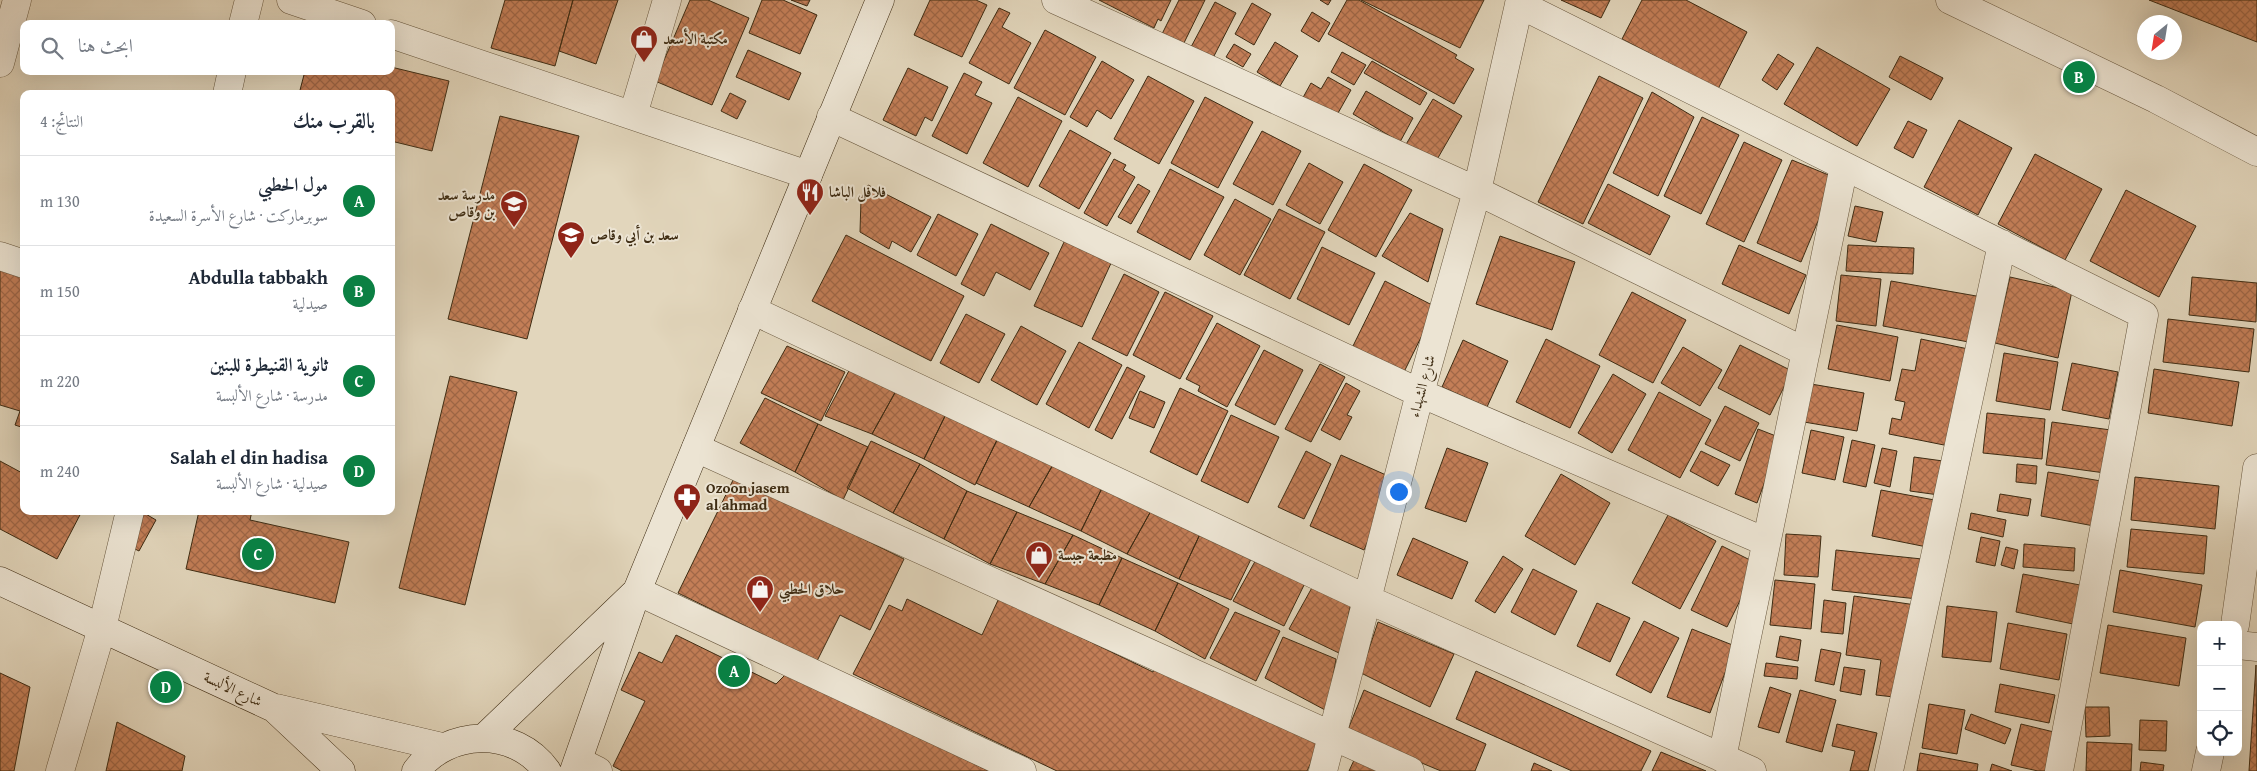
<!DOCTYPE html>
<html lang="ar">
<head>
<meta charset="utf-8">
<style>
  :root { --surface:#fff; --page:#f6f6f7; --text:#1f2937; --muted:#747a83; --line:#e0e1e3; --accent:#0b8043 }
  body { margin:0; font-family:"Gentium Book Plus",Amiri,serif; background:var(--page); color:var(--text); direction:rtl }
  .controls { position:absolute; right:15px; bottom:15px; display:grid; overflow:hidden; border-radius:10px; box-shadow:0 5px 20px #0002 }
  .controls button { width:45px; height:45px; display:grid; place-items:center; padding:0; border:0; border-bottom:1px solid var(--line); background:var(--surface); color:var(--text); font:25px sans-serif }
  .compass { position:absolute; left:2137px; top:15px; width:45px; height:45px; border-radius:50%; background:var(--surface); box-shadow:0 5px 20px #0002; rotate:210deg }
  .you { position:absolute; left:1398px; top:491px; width:18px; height:18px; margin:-12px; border:4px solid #fff; border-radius:50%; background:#1a73e8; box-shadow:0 0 0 8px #1a73e833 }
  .badge { display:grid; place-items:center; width:32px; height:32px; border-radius:50%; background:var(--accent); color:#fff; font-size:16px; font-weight:700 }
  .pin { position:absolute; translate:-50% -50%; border:2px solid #fff; box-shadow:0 1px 5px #0006 }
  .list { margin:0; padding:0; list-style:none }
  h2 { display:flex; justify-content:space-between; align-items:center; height:65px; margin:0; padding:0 20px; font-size:21px }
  h2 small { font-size:16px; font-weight:400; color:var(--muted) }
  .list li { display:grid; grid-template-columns:32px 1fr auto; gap:15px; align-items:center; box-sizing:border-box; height:90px; padding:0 20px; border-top:1px solid var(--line) }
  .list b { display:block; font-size:19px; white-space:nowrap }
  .list p { margin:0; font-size:16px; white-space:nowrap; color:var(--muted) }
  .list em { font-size:16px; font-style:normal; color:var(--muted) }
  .icon { flex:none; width:28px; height:28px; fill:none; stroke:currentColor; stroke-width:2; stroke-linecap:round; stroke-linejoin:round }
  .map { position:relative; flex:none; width:2257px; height:771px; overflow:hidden; direction:ltr }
  .search { position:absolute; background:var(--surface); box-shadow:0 5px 20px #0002; left:20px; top:20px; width:375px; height:55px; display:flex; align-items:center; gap:12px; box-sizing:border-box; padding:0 18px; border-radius:10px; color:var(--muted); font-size:19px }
  .panel { position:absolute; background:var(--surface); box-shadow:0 5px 20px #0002; left:20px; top:90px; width:375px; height:425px; border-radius:10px; direction:rtl }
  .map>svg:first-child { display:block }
</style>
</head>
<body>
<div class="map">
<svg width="2257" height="771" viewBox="0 0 2257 771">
  <defs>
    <pattern id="building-cross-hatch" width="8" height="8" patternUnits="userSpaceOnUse" patternTransform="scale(1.25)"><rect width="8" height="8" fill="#c37e57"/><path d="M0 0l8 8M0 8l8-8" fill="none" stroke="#a06747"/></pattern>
  </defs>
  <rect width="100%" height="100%" fill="#e2d6bc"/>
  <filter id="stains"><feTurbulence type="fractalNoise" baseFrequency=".004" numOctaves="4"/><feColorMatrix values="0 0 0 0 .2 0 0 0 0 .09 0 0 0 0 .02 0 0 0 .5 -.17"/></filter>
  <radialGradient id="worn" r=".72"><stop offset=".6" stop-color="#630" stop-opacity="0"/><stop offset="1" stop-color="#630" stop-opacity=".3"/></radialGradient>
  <path fill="url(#building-cross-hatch)" stroke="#3e2c13" d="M505 0H573L555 66 491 48Z
    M573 0H618L596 64 559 51Z
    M690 0H708L749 18 712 105 655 81Z
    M762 0H783L817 15 800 54 749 33Z
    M791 0H810L807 6Z
    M930 0H976L987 5 962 57 914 35Z
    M1099 0H1171L1161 21 1158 19 1154 28Z
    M1179 0H1205L1182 47 1161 36Z
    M1320 0H1331L1328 5Z
    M1347 0H1359L1457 55 1455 58 1474 69 1454 104 1328 34Z
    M1361 0H1484L1460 48Z
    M1561 0H1610L1601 18Z
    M1642 0H1686L1747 32 1718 89 1622 39Z
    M2149 0H2257V42Z
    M1215 2 1236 13 1213 58 1191 47Z
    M1252 3 1271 14 1254 45 1235 34Z
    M999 8 1010 13 1002 27 1031 43 1009 84 969 63Z
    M1312 12 1330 23 1319 42 1301 31Z
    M1045 30 1096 57 1065 115 1014 88Z
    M1275 42 1298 56 1280 86 1257 72Z
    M1234 44 1251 54 1243 67 1226 57Z
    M1817 47 1890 89 1857 146 1784 104Z
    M748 50 801 73 789 100 736 77Z
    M1342 52 1366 65 1354 85 1331 72Z
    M1778 54 1794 64 1777 90 1762 80Z
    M1900 56 1943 78 1931 100 1889 77Z
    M1102 61 1134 80 1111 119 1097 110 1087 127 1070 117Z
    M1372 61 1427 93 1420 105 1364 73Z
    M391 67 449 81 432 151 391 141V94H299L305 71H391Z
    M908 68 948 87 932 121 925 117 916 136 883 120Z
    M964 73 982 82 975 95 992 103 967 154 932 136Z
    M1148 76 1194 101 1159 164 1114 139Z
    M1599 76 1643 98 1583 224 1538 202Z
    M1328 77 1351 90 1333 122 1300 103 1311 83 1321 89Z
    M1366 91 1413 118 1400 142 1353 114Z
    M1652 92 1694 117 1658 196 1613 173Z
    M730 93 746 101 737 119 721 111Z
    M1018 97 1062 121 1028 187 983 163Z
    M1205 97 1253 122 1218 188 1171 163Z
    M1433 99 1462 116 1435 163 1405 146Z
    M500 116 579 136 527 339 448 319Z
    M1702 117 1739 135 1701 214 1664 196Z
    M1959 120 2012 148 1978 215 1924 187Z
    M1908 121 1927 130 1913 158 1894 148Z
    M1070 130 1111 153 1079 209 1039 186Z
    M1262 131 1301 151 1273 205 1233 184Z
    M1744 142 1782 160 1744 242 1706 224Z
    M2035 154 2102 189 2065 260 1998 224Z
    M1114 159 1126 165 1123 170 1135 177 1107 226 1084 213Z
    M1792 160 1836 178 1801 262 1757 243Z
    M1309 163 1343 182 1320 224 1286 205Z
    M1364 164 1412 190 1376 257 1328 230Z
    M1170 169 1224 197 1190 260 1137 232Z
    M1138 184 1150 191 1131 224 1118 217Z
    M1608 184 1670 216 1650 255 1588 223Z
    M868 185 931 217 911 252 892 241 889 249 860 232 861 199Z
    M2126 190 2196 226 2159 297 2090 261Z
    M1235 199 1271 219 1240 275 1204 255Z
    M1855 206 1883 212 1876 242 1848 236Z
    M1279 209 1325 232 1290 299 1244 275Z
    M1410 213 1443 229 1428 282 1382 256Z
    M938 214 978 234 956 276 917 255Z
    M991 224 1049 253 1030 290 996 272 984 296 961 284Z
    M846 235 964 296 931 361 812 301Z
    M1500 236 1575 262 1552 330 1476 304Z
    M1065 240 1112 261 1082 327 1034 306Z
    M1739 245 1806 275 1789 314 1722 284Z
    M1848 245 1914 248 1913 274 1846 271Z
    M1322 247 1375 273 1349 325 1297 299Z
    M0 269 24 276V428L15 425 20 411 0 405Z
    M1124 274 1159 292 1127 356 1092 339Z
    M1841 275 1881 279 1876 326 1836 321Z
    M2010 277 2072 291 2058 358 1995 343Z
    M2192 277 2257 283 2256 322 2189 315Z
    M1385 281 1436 307 1403 374 1352 348Z
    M1891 281 1982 297 1974 343 1883 326Z
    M1165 292 1213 316 1180 379 1133 355Z
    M1632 292 1686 320 1653 383 1599 355Z
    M966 314 1005 334 979 383 940 363Z
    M2168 319 2254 329 2249 372 2163 362Z
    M1217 323 1260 346 1227 407 1198 391 1200 386 1186 379Z
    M1837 325 1898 337 1890 381 1828 369Z
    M1021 326 1066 351 1037 405 991 380Z
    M1546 339 1600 366 1570 428 1516 402Z
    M1921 339 1973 350 1954 447 1889 434 1892 418 1901 420 1905 402 1895 400 1902 369 1915 371Z
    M1463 340 1508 361 1487 407 1442 387Z
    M1079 342 1122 365 1089 428 1046 404Z
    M1740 345 1792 371 1770 415 1718 388Z
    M787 346 845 372 821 421 761 393Z
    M1683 347 1722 370 1700 406 1661 383Z
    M1264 350 1303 370 1275 425 1235 405Z
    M2004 353 2058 362 2050 410 1996 401Z
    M2072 363 2118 372 2109 419 2062 410Z
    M1320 364 1345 377 1311 442 1285 429Z
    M852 365 897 389 872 434 825 416Z
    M1127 367 1145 376 1112 439 1095 430Z
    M2154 369 2239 382 2232 426 2148 413Z
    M1613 374 1646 394 1612 453 1578 433Z
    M450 376 517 392 465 605 399 588Z
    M1346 383 1360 391 1347 415 1352 417 1340 440 1321 430Z
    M1811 384 1864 393 1857 431 1804 422Z
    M1180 388 1228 411 1197 475 1150 452Z
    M897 389 947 412 924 459 872 434Z
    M1140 391 1165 402 1154 428 1129 418Z
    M1659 392 1711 420 1680 478 1628 450Z
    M765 398 818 424 795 472 740 443Z
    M1725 406 1759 423 1740 461 1705 444Z
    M947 412 998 438 975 485 924 459Z
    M1987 413 2045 419 2042 459 1983 453Z
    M1231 415 1279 437 1248 503 1201 481Z
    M2052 422 2111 430 2105 473 2046 465Z
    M818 424 868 447 843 500 795 472Z
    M1758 429 1781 438 1757 503 1735 494Z
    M1811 430 1844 437 1835 480 1802 473Z
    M998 438 1055 461 1029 507 976 483Z
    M1852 440 1875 445 1866 487 1843 482Z
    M871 441 920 464 893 513 847 488Z
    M1447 448 1488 463 1466 522 1425 508Z
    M1882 448 1897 451 1890 487 1874 483Z
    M1306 451 1331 464 1304 519 1278 507Z
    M1701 451 1730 465 1718 486 1690 471Z
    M1341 455 1395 479 1364 550 1310 526Z
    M1914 457 1943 461 1939 495 1910 491Z
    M0 461 24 474V511H82L57 559 0 529Z
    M1055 461 1104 484 1081 531 1029 507Z
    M920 464 967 491 944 539 893 513Z
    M2017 464 2037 466 2036 484 2016 482Z
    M2048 472 2101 481 2094 526 2041 516Z
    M1561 474 1610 503 1575 565 1525 536Z
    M735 476 904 559 870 630 840 615 817 661 678 593Z
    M2135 477 2219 486 2215 529 2131 520Z
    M1104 484 1152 509 1127 554 1081 531Z
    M1881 490 1940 501 1932 548 1872 536Z
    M967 491 1017 512 990 564 944 539Z
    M2000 494 2031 499 2028 516 1997 511Z
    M1152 509 1201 532 1179 579 1127 554Z
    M199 511H252L250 520 349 542 335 603 186 569Z
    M1017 512 1073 535 1045 584 990 564Z
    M144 513 156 520 139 551 127 545Z
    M1971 513 2006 520 2003 537 1968 529Z
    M1668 515 1716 541 1680 609 1632 583Z
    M2131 529 2207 536 2204 574 2127 567Z
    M1201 532 1254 553 1231 600 1179 579Z
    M1786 534 1821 536 1818 577 1784 575Z
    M1073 535 1122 558 1099 605 1045 584Z
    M1981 537 2000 541 1995 566 1976 562Z
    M1413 538 1468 562 1452 599 1397 575Z
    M2024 544 2075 548 2074 571 2023 567Z
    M1722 546 1758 564 1727 627 1691 610Z
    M2006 547 2018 550 2014 569 2001 565Z
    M1836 550 1922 559 1918 599 1832 590Z
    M1258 556 1307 579 1284 626 1233 601Z
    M1503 556 1523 569 1495 613 1475 601Z
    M1122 558 1178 583 1155 631 1099 605Z
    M1533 569 1577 591 1555 635 1511 612Z
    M2120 570 2202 585 2195 627 2113 612Z
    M2023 574 2080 585 2073 624 2016 612Z
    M1775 580 1815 584 1811 629 1770 625Z
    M1178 583 1229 609 1205 659 1155 631Z
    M1314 584 1351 602 1341 654 1289 629Z
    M1854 596 1916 605 1903 698 1876 695 1881 660 1846 655Z
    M999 598 1153 672 1156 665 1320 744 1307 771H1057L853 674 889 605 902 611 907 599 982 635Z
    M1824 600 1846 603 1843 634 1821 632Z
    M1597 603 1630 618 1610 662 1577 646Z
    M1947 606 1997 612 1991 662 1942 657Z
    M1235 612 1280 631 1256 681 1210 658Z
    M1644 621 1679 638 1651 693 1616 675Z
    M1378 622 1454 654 1430 707 1361 673Z
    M2008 623 2067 634 2059 680 2000 669Z
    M2108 625 2186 638 2179 686 2100 673Z
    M1692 629 1735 646 1710 713 1667 697Z
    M676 635 776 684 787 673 989 771H622L613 766 645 701 621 690 639 652 662 663Z
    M1780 636 1801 640 1798 661 1776 657Z
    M1283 637 1336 659 1327 711 1265 678Z
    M1821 649 1841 653 1834 685 1815 681Z
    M1766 663 1798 667 1797 679 1764 676Z
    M2256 665 2257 771H2249Z
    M1844 667 1865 670 1861 695 1840 691Z
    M1476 671 1651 751 1641 771H1572L1456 719Z
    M0 673 30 687 14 771H0Z
    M2000 684 2055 695 2049 723 1995 712Z
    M1770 687 1791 694 1779 733 1758 727Z
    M1364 690 1486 744 1475 771H1441L1347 732Z
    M1800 690 1836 700 1822 752 1786 742Z
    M1929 704 1965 710 1957 754 1922 748Z
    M2085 707H2109L2110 736 2086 737Z
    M1971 714 2011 729 2005 744 1965 729Z
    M2140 720 2167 721 2166 751 2139 750Z
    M117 722 185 756 182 771H106Z
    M1837 724 1877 733 1868 771H1850L1855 751 1832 746Z
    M2021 724 2058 733 2049 771H2038L2011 765Z
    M2087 742 2132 744 2131 771H2086Z
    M1661 752 1706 771H1652Z
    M1920 753 1978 764 1977 771H1917Z
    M1355 758 1383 771H1349Z
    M2141 762 2164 765 2163 771H2140Z
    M1534 763 1552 771H1531Z
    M1992 764 2012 771H1990Z"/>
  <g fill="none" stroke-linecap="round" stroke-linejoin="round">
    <g stroke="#67563d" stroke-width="29">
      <path id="street" d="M291 0 362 24
        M1056 0 1477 191 1806 352
        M1950 0 2156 99 2257 152
        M1519 4 2144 315 2059 771
        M243 24 249 0
        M391 34 808 175
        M0 63 17 0
        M227 94 232 71
        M633 115 667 0
        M831 117 1420 393 1766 542
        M0 256 24 264
        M752 310 1367 599 1752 771
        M696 448 1410 771
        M637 591 1022 771
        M2235 625 2257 468
        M2238 645 2257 647
        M1722 758 1844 166
        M578 761 598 771
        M60 771 102 628 130 511
        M1323 771 1420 393 1477 191 1520 0
        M1889 771 2002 244
        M2206 771 2210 752"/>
    </g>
    <g stroke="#3e2c13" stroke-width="29">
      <path id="secondary" d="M0 581 274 708 341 771
        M276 708 442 747
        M484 738 634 594
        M416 771C447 729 515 726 547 771
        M574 771 637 591 880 0"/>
    </g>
    <use href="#street" stroke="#ece4d3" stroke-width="28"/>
    <use href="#secondary" stroke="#ece4d3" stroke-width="28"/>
  </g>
  <defs>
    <g id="shop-pin" transform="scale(1.4375)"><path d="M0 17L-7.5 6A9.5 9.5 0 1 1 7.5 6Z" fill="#8f2418" stroke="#ece4d3"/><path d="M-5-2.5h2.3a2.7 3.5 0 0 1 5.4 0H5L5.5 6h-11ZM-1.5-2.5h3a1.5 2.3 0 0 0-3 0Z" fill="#fff"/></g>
    <g id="restaurant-pin" transform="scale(1.4375)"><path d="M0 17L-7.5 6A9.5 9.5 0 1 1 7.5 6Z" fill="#8f2418" stroke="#ece4d3"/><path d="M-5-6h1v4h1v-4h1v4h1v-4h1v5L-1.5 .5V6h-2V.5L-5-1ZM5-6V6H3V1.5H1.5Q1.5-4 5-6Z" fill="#fff"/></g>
    <g id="school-pin" transform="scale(1.4375)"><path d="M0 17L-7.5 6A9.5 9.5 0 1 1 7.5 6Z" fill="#8f2418" stroke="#ece4d3"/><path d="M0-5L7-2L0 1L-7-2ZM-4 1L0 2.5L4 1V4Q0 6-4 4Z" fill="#fff"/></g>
    <g id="pharmacy-pin" transform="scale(1.4375)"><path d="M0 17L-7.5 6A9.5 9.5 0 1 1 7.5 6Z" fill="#8f2418" stroke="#ece4d3"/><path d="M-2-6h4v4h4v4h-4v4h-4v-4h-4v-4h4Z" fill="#fff"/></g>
  </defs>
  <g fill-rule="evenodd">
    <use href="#shop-pin" x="644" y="39"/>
    <use href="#restaurant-pin" x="810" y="192"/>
    <use href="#school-pin" x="514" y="204"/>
    <use href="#school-pin" x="571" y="235"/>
    <use href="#pharmacy-pin" x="687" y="497"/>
    <use href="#shop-pin" x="1039" y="555"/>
    <use href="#shop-pin" x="760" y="589"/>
  </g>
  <g text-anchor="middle" stroke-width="4" stroke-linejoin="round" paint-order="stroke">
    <g font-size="15" font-weight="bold" fill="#3e2c13" stroke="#ece4d3" text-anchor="start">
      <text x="663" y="44">مكتبة الأسعد</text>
      <text x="829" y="197">فلافل الباشا</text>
      <text x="495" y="200" text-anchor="end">مدرسة سعد<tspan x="495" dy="17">بن وقاص</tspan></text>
      <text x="590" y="240">سعد بن أبي وقاص</text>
      <text x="706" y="493">Ozoon jasem<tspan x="706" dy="17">al ahmad</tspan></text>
      <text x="1058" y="560">مطبعة جبسة</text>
      <text x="779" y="594">حلاق الحطبي</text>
    </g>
    <g font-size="15" fill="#3e2c13" stroke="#ece4d3">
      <text transform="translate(1422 386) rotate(-75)" y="5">شارع الشهداء</text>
      <text transform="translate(233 689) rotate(25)" y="5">شارع الألبسة</text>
    </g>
  </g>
  <rect width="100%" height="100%" filter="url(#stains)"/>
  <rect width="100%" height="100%" fill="url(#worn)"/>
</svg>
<div class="controls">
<button>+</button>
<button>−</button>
<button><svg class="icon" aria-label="locate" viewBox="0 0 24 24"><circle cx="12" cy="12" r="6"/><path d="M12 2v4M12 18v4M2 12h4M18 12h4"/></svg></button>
</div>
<svg class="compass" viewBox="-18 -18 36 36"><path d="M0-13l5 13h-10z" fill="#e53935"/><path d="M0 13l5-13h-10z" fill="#747a83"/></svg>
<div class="you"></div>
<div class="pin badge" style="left:734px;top:671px">A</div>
<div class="pin badge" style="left:2079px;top:77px">B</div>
<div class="pin badge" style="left:258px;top:554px">C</div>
<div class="pin badge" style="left:166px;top:687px">D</div>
<div class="search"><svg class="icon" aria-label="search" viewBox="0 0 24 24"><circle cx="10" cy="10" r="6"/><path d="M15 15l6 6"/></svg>ابحث هنا</div>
<section class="panel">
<h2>بالقرب منك<small>النتائج: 4</small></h2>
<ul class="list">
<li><span class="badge">A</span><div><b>مول الحطبي</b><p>سوبرماركت · شارع الأسرة السعيدة</p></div><em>130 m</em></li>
<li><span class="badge">B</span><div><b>Abdulla tabbakh</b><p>صيدلية</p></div><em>150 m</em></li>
<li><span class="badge">C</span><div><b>ثانوية القنيطرة للبنين</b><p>مدرسة · شارع الألبسة</p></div><em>220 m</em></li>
<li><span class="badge">D</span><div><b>Salah el din hadisa</b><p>صيدلية · شارع الألبسة</p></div><em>240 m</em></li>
</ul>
</section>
</div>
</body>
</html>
